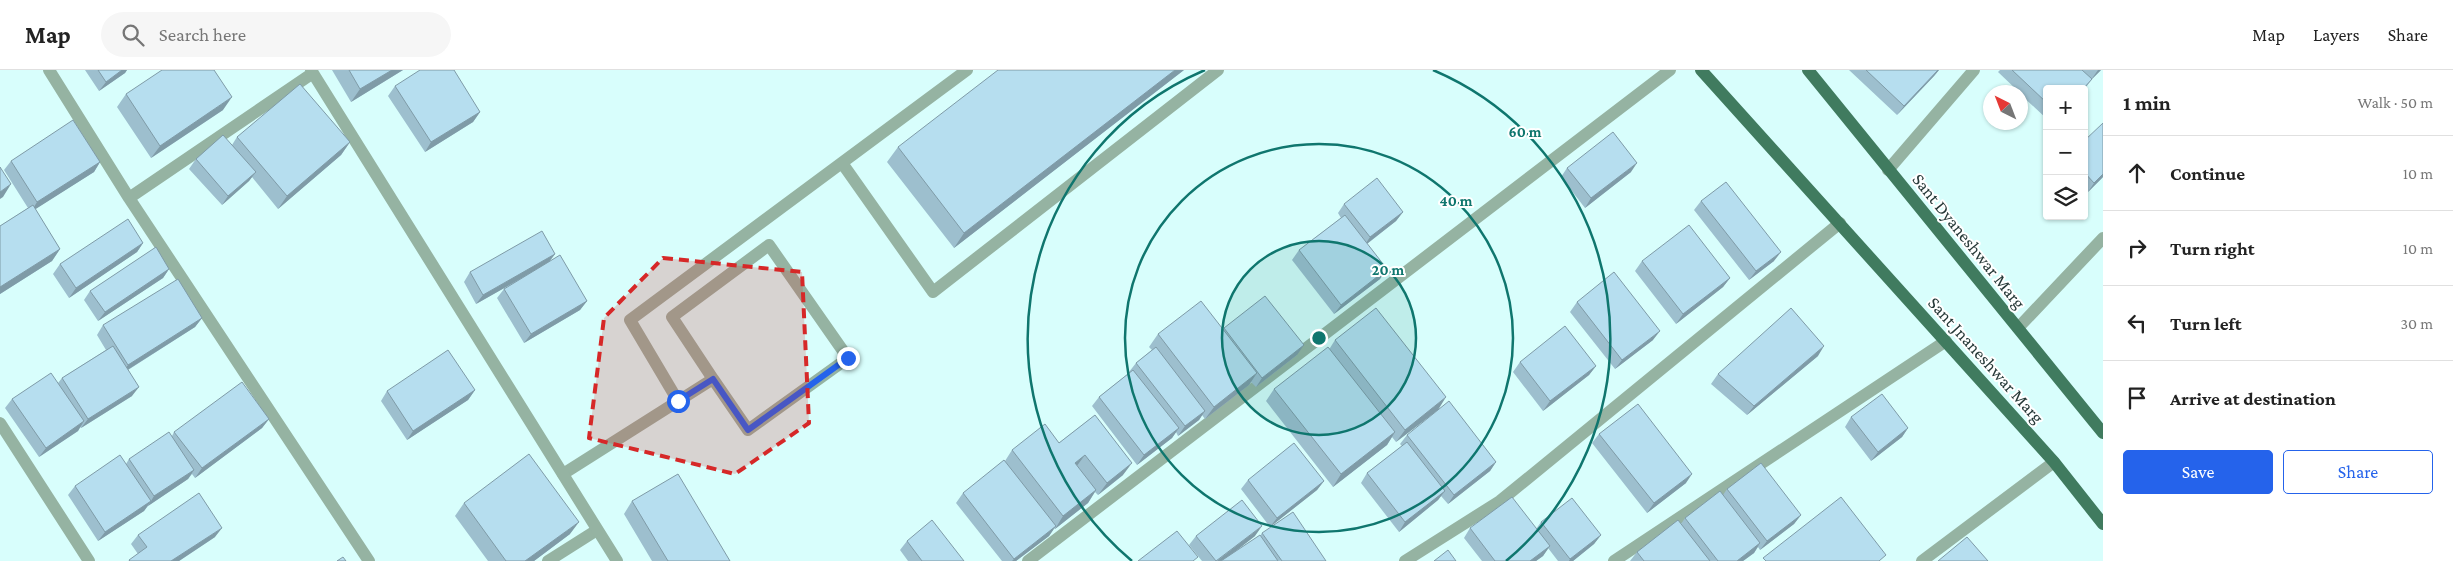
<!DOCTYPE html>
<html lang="en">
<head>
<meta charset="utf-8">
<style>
  :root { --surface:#fff; --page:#f6f6f6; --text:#222; --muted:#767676; --line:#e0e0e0; --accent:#2563eb }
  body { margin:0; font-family:"Crimson Pro",serif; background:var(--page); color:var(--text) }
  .controls { position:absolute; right:15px; top:15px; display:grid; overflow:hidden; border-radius:5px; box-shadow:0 1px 4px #0004 }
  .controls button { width:45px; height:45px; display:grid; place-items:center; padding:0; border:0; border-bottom:1px solid var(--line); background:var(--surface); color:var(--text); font:25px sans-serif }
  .compass { position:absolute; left:1983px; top:15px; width:45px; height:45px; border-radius:50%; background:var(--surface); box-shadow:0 1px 4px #0004; rotate:318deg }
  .stop { position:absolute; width:15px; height:15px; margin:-11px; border:4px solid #2563eb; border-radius:50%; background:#fff }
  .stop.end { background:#2563eb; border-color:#fff; box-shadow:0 1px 5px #0008 }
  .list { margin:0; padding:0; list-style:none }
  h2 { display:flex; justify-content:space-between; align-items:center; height:65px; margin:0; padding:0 20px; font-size:21px }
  h2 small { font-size:16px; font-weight:400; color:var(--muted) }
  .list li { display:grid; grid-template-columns:32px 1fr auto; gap:15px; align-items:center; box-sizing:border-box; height:75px; padding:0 20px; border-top:1px solid var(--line) }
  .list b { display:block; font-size:19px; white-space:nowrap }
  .list em { font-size:16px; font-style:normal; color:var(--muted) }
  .actions { display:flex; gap:10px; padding:15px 20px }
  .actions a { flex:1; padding:11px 0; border:1px solid var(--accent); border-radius:5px; text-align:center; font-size:18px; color:var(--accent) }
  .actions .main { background:var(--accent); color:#fff }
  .icon { flex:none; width:28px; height:28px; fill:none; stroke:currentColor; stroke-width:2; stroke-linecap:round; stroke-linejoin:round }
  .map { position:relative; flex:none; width:2103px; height:491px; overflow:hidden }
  header { display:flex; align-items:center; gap:30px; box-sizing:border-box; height:70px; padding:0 25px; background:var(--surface); border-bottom:1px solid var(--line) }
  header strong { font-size:24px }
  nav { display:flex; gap:28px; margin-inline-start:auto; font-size:18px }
  .search { width:350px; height:45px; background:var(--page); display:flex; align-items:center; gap:12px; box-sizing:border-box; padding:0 18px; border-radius:28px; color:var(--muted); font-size:19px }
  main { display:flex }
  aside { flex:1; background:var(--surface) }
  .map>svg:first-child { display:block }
</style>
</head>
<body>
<header>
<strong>Map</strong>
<div class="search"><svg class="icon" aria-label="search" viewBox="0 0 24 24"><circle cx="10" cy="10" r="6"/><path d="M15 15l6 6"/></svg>Search here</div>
<nav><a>Map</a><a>Layers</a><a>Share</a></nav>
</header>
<main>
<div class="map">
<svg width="2103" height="491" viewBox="0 0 2103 491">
  <rect width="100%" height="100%" fill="#d8fefc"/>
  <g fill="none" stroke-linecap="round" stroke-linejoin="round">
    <path stroke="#95b3a2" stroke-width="12" d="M842 93 933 222 1218 0
      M2018 258 2103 168
      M678 331 630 250 967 0
      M563 404 713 309 748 360 848 288 769 175 672 247 713 309
      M548 491 597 460"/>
    <path stroke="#95b3a2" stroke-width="12" d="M49 0 129 128 369 491
      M311 0 617 491
      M1888 100 1974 0
      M129 128 313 3
      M0 353 89 491
      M1028 491 1670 0
      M1405 491 1500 431 1840 153
      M1614 491 1946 271
      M1922 491 2054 392"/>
    <path stroke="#407b5f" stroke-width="12" d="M1701 0 2054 392 2103 454
      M1808 0 2103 363"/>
  </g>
  <path fill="#9dbfce" d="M85 0H127L125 3 99 21Z
    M332 0H403L351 32Z
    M1184 0 954 178 887 92 898 77Z
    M1849 0H1939L1934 6 1897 45Z
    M2000 0H2101L2092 9 2084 20V19H2047V49L2020 24V22H2019L1998 2Z
    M395 16 480 42 473 52 425 82 388 26Z
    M126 24 223 40 151 88 117 37Z
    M237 67 350 72 341 85 278 139 252 107 249 111 222 135 189 99 196 89 232 75Z
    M2084 71 2103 107 2088 122 2084 119Z
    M11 91 100 92 94 102 35 139 60 179 52 191 0 224V156L28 138 4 100Z
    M1567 98 1631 102 1585 138 1561 107Z
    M1701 131 1774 191 1749 210 1694 140Z
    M1344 134 1403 142 1396 151 1367 174 1380 209 1334 244 1292 190 1299 180 1341 148 1338 143Z
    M143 173 137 182 69 228 53 204 60 194Z
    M555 184 550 191 587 231 580 240 524 273 497 228 504 219 515 212 476 234 464 212 470 202Z
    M1642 191 1730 208 1723 217 1676 254 1635 201Z
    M169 199 163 208 98 251 84 230 90 221Z
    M1577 232 1653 270 1615 299 1570 242Z
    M202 248 195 257 128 300 132 326 81 358 80 357 78 361 39 387 5 338 12 329 58 313 62 308 106 280 97 265 103 255Z
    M1224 258 1297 285 1256 317 1251 312 1249 315 1205 349 1202 345 1199 350 1178 366 1176 362 1172 368 1137 395 1092 336 1099 327 1129 303V302L1136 293 1152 280 1149 277 1158 264 1223 259Z
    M1335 270 1438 340 1396 372 1392 367 1387 375 1333 417 1266 331 1274 319 1330 278Z
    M1818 286 1747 345 1711 314 1718 304Z
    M1520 292 1596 296 1589 305 1543 341 1513 302Z
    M475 320 468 330 407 370 381 331 387 321Z
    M1095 345 1123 405 1098 425 1095 422 1088 433 1055 459 1054 458 1049 466 1016 491H1002L956 433 963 423 1005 391 1012 380 1059 373Z
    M1851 347 1908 358 1902 367 1871 391 1845 357Z
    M269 349 262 358 195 408 192 404 188 409 148 436 144 441 98 471 68 425 75 416 126 394 129 389 172 366 174 362Z
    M1599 364 1686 413 1647 443 1592 373Z
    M1407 365 1496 392 1490 401 1448 434 1441 426 1438 430 1399 462 1361 413 1367 403 1402 376 1400 374Z
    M1248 410 1324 411 1317 420 1270 457 1241 419Z
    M1727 419 1801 445 1794 454 1760 480 1758 477 1754 483 1743 491H1630L1637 482 1681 454 1685 448 1723 425Z
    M632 431 730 491H652L624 444Z
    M464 433 570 464 534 491H488L455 446Z
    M1541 452 1601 465 1594 474 1573 491H1558L1548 478 1543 486 1536 491H1482L1464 468 1470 458 1536 459Z
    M1262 463 1326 491H1202L1189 475 1196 466H1255L1233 483 1260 466Z
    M138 465 215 467 179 491H128L138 484 131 474Z
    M907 471 964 491H908L900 480Z"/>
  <path fill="#7f9ba7" d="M122 0H127L125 3 99 21 106 12Z
    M392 0H403L351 32 360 19Z
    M1175 0H1184L954 178 964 163Z
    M1938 0H1939L1934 6 1897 45 1904 36Z
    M2098 0H2101L2091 10Z
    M232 27 223 40 151 88 160 76Z
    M480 42 473 52 425 82 431 72Z
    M350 72 341 85 278 139 287 126Z
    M100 92 94 102 31 142 37 132Z
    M1637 93 1631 102 1585 138 1591 128Z
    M256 102 249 111 222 135 228 126Z
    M2103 104V107L2088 122 2094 113Z
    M11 114 3 127 0 129V122Z
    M1403 142 1396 151 1364 176 1370 167Z
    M143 173 137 182 69 228 76 218Z
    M60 179 52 191 0 224V217Z
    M1781 182 1774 191 1749 210 1756 201Z
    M555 184 548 193 476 234 483 225Z
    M169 199 163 208 98 251 105 242Z
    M1387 199 1380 209 1334 244 1341 235Z
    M1730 208 1723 217 1676 254 1683 244Z
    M587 231 580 240 524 273 531 264Z
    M202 248 195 257 121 304 128 295Z
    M1660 261 1653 270 1615 299 1622 290Z
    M1304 275 1297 285 1256 317 1262 308Z
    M1824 276 1818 286 1747 345 1754 336Z
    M1596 296 1589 305 1543 341 1550 331Z
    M1257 303 1249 315 1205 349 1214 337Z
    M139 317 132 326 81 358 88 349Z
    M475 320 468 330 407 370 413 361Z
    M1446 327 1438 340 1396 372 1405 360Z
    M1205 341 1199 350 1178 366 1185 356Z
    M269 349 262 358 195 408 202 398Z
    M84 351 78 361 39 387 46 378Z
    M1179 358 1172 368 1137 395 1144 385Z
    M1908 358 1902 367 1871 391 1878 382Z
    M1395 362 1387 375 1333 417 1341 404Z
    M1085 385 1076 397 1075 393Z
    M1496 392 1490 401 1448 434 1454 425Z
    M1132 393 1123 405 1098 425 1107 413Z
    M194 400 188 409 148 436 154 426Z
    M1692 404 1686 413 1647 443 1654 433Z
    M1324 411 1317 420 1270 457 1277 448Z
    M1096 420 1088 433 1055 459 1063 446Z
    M1445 421 1438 430 1399 462 1405 452Z
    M151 431 144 441 98 471 105 462Z
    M1801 445 1794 454 1760 480 1767 471Z
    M579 452 570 464 534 491H525Z
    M1056 456 1049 466 1016 491H1012L1014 489Z
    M1262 456 1255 466 1223 491H1217Z
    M222 458 215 467 179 491H171Z
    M1601 465 1594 474 1573 491H1569L1570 489Z
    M1760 473 1754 483 1743 491H1737Z
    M1550 476 1543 486 1536 491H1530Z"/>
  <path fill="#b6deef" stroke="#7f9ba7" d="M98 0H122L106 12Z
    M162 0H214L232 27 160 76 126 24Z
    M349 0H392L360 19Z
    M420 0H454L480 42 431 72 395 16Z
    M998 0H1175L964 163 898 77Z
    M1866 0H1938L1904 36Z
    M2012 0H2082L2092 9 2083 19H2047V33Z
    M300 14 350 72 287 126 237 67Z
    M73 50 100 92 37 132 11 91Z
    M2103 53V104L2094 113 2084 102V71Z
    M1613 62 1637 93 1591 128 1567 98Z
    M223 65 256 102 228 126 196 89Z
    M0 97 11 114 0 122Z
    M1377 108 1403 142 1370 167 1344 134Z
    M1726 112 1781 182 1756 201 1701 131Z
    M33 135 60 179 0 217V156Z
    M1345 145 1387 199 1341 235 1299 180Z
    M128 149 143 173 76 218 60 194Z
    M1689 155 1730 208 1683 244 1642 191Z
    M542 161 555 184 483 225 470 202Z
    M156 177 169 199 105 242 90 221Z
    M560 185 587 231 531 264 504 219Z
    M1614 202 1660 261 1622 290 1577 232Z
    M178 209 202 248 128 295 103 255Z
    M1265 226 1304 275 1262 308 1224 258Z
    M1201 231 1257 303 1214 337 1158 264Z
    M1376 238 1446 327 1405 360 1335 270Z
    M1791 238 1824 276 1754 336 1718 304Z
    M1565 256 1596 296 1550 331 1520 292Z
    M113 276 139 317 88 349 62 308Z
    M1156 277 1205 341 1185 356 1136 293Z
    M1328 277 1395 362 1341 404 1274 319Z
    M448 280 475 320 413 361 387 321Z
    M1133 300 1179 358 1144 385 1099 327Z
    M51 303 84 351 46 378 12 329Z
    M242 312 269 349 202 398 174 362Z
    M1882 324 1908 358 1878 382 1851 347Z
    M1449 331 1496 392 1454 425 1407 365Z
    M1638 334 1692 404 1654 433 1599 364Z
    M1095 345 1132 393 1107 413 1085 385 1075 393 1096 420 1063 446 1012 380 1045 354 1059 373Z
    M169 362 194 400 154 426 129 389Z
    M1407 372 1445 421 1405 452 1367 403Z
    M1294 373 1324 411 1277 448 1248 410Z
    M529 384 579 452 525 491H506L464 433Z
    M120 385 151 431 105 462 75 416Z
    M1004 390 1056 456 1014 489 963 423Z
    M1761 393 1801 445 1767 471 1727 419Z
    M678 404 730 491H668L632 431Z
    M1720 421 1760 473 1737 491H1718L1685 448Z
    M199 423 222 458 171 491H130L129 490 147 477 138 465Z
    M1512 427 1550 476 1530 491H1495L1470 458Z
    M1841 427 1886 485 1879 491H1766L1763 488Z
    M1572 428 1601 465 1570 489 1541 452Z
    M1242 430 1262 456 1216 491 1196 466Z
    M1293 442 1326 491H1282L1262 463Z
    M932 450 964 491H922L907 471Z
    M1678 450 1710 491H1644L1637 482Z
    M1177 461 1198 487 1193 491H1138Z
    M1260 465 1278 491H1221Z
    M1967 467 1988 491H1938Z
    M1448 480 1456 491H1434Z
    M343 487 346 491H337Z"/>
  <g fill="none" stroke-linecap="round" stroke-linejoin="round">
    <path stroke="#2563eb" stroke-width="6" d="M678 331 713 309 748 360 848 288"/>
  </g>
  <path fill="#d62828" fill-opacity="0.2" stroke="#d62828" stroke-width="4" stroke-dasharray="10 6" stroke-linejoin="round" d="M663 188 802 202 809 353 735 404 589 368 604 248Z"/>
  <circle cx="1319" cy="268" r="97" fill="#0f766e" fill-opacity=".12"/>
  <g fill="none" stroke="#0f766e" stroke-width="2.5">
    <circle cx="1319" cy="268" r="97"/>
    <circle cx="1319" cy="268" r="194"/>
    <path d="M1132 491A291 291 0 0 1 1205 0M1433 0A291 291 0 0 1 1506 491"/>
  </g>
  <g text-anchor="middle" stroke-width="4" stroke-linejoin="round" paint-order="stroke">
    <g font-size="18" fill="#263938" stroke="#fff">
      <text transform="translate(1969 171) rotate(51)" y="6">Sant Dyaneshwar Marg</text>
      <text transform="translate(1986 290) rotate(48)" y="6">Sant Jnaneshwar Marg</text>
    </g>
  </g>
  <circle cx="1319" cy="268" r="8" fill="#0f766e" stroke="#fff" stroke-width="2.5"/>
  <g font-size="15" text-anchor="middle" font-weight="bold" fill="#0f766e" stroke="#fff" stroke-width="4" stroke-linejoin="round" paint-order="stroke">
    <text x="1525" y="67">60 m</text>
    <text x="1456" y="136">40 m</text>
    <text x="1388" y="205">20 m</text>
  </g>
</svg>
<div class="controls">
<button>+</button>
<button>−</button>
<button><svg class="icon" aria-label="layers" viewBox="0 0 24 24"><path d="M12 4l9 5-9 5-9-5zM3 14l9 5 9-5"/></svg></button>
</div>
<svg class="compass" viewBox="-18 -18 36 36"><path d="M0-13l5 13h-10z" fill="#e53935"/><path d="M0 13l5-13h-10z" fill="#767676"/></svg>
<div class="stop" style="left:678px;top:331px"></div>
<div class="stop end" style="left:848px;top:288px"></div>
</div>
<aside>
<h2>1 min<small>Walk · 50 m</small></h2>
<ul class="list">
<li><svg class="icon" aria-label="ahead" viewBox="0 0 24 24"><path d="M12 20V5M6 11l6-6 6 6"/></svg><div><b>Continue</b></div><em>10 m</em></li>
<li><svg class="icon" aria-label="right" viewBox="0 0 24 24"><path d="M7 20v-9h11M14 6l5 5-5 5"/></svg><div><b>Turn right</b></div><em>10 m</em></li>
<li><svg class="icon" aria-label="left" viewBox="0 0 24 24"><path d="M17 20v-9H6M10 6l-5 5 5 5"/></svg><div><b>Turn left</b></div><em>30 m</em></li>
<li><svg class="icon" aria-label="arrive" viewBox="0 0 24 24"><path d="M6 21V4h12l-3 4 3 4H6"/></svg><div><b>Arrive at destination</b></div></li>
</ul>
<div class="actions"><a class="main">Save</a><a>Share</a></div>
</aside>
</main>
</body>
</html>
